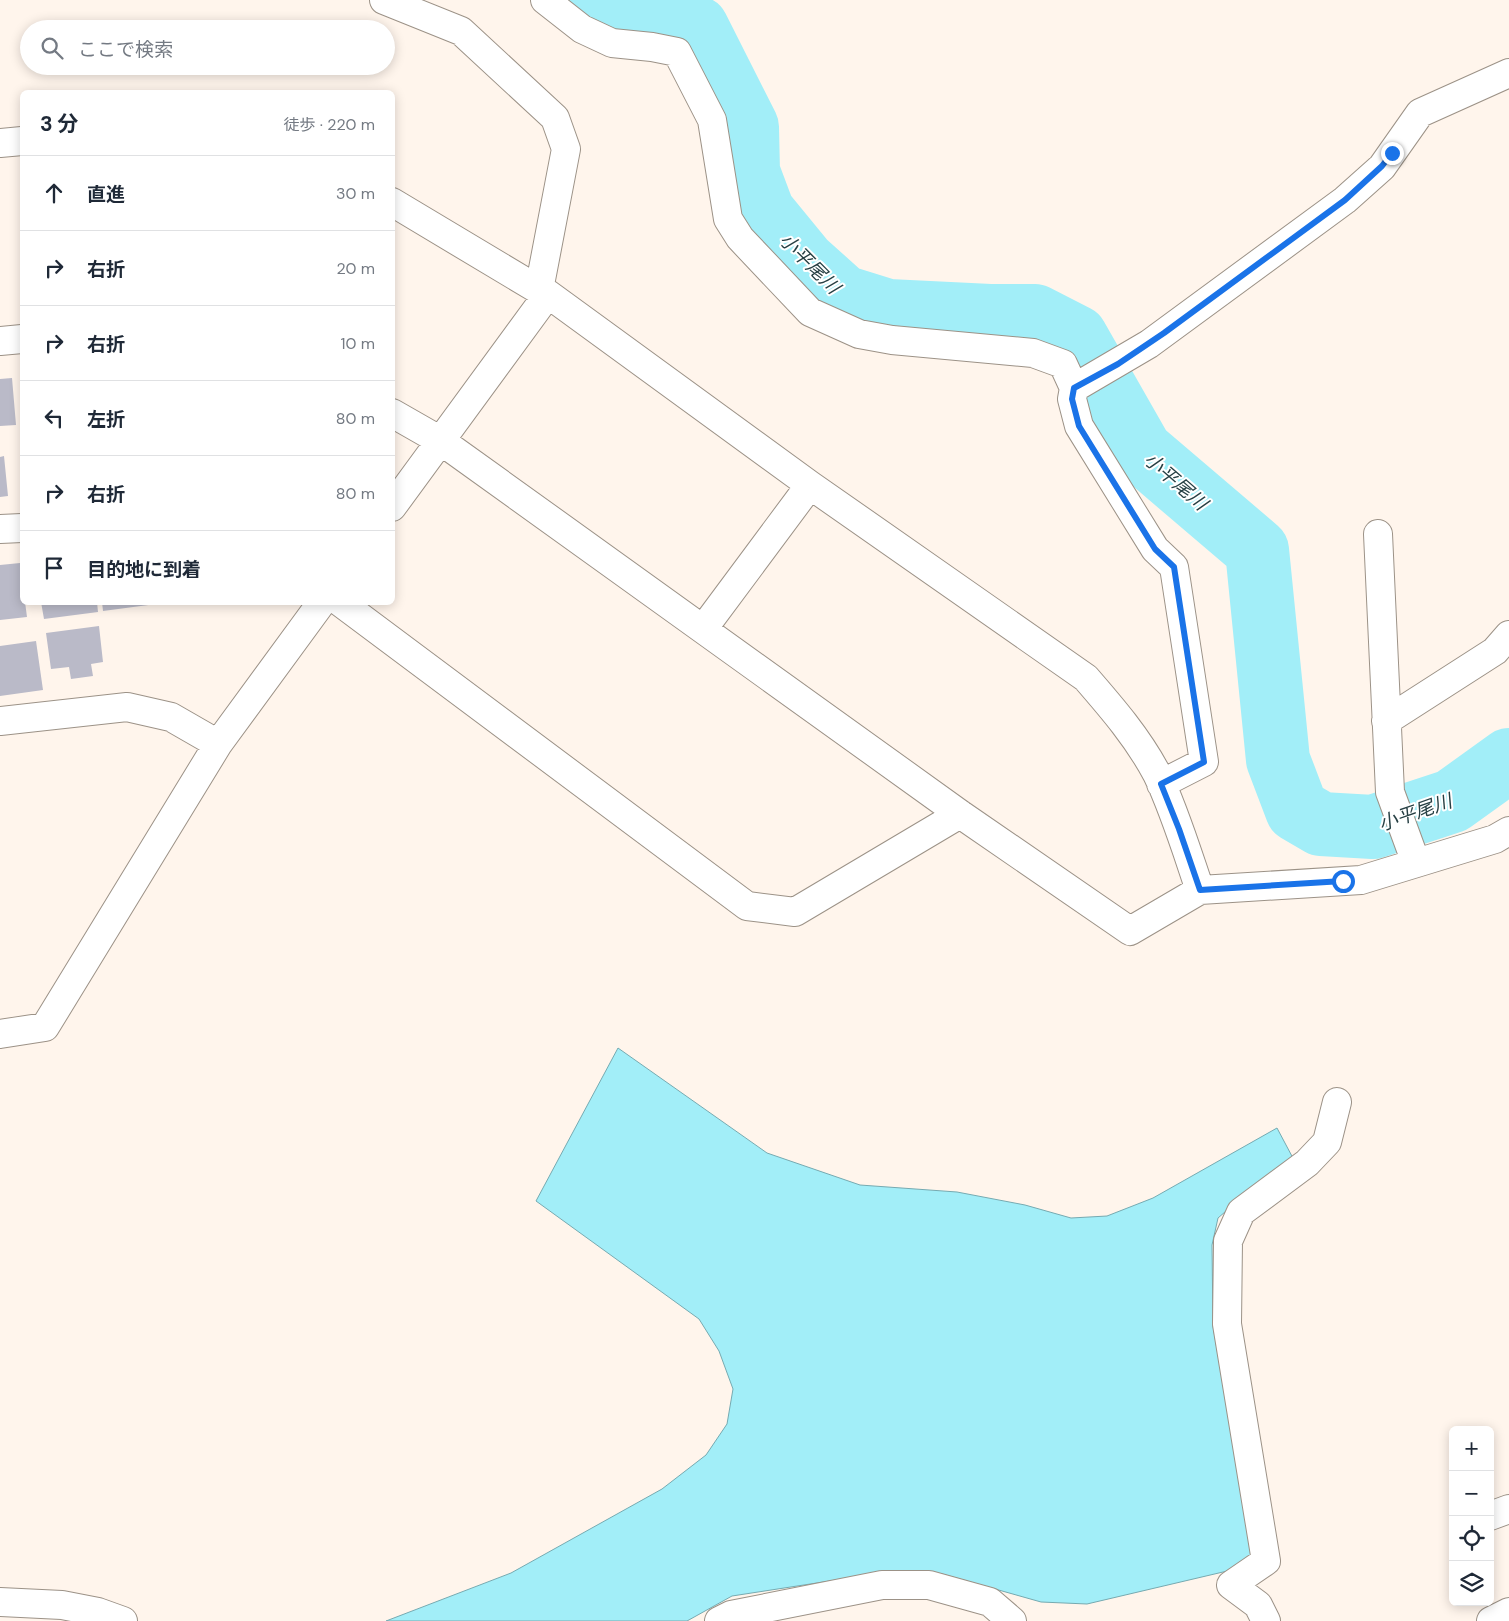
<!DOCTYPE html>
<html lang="ja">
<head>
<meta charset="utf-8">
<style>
  :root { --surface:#fff; --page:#f2f2f3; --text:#1f2937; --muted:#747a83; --line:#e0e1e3 }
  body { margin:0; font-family:"DM Sans","Noto Sans JP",sans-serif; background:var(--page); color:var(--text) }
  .controls { position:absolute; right:15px; bottom:15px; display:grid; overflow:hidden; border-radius:8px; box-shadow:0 2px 12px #0003 }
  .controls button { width:45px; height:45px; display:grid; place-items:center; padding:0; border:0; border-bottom:1px solid var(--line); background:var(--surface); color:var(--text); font:25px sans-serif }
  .stop { position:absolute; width:15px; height:15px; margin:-11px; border:4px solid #1a73e8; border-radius:50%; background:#fff }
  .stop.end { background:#1a73e8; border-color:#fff; box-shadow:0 1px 5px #0008 }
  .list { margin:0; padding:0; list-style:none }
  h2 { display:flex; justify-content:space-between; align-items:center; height:65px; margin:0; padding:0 20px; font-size:21px }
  h2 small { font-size:16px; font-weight:400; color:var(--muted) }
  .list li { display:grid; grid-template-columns:32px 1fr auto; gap:15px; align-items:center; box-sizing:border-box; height:75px; padding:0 20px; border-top:1px solid var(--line) }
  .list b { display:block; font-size:19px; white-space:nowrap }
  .list em { font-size:16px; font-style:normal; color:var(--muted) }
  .icon { flex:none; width:28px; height:28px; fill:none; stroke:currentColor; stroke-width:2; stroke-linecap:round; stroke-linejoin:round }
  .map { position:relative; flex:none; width:1509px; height:1621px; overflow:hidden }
  .search { position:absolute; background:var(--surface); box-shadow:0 2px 12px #0003; left:20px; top:20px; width:375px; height:55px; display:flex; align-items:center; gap:12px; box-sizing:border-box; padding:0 18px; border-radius:28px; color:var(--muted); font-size:19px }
  .panel { position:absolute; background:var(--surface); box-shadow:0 2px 12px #0003; left:20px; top:90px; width:375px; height:515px; border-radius:8px }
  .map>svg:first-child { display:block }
</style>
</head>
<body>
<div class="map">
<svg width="1509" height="1621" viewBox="0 0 1509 1621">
  <rect width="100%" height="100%" fill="#fff5ec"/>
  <path fill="#a2eef8" stroke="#76aab1" d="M618 1048 767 1153 860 1185 957 1192 1025 1205 1071 1218 1107 1216 1153 1198 1277 1128 1294 1160 1248 1192 1218 1218 1212 1245 1213 1326 1242 1493 1257 1564 1087 1604 1041 1602 942 1574 895 1571 732 1596 687 1621H386L511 1573 662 1489 706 1455 727 1424 733 1389 719 1351 699 1319 536 1201Z"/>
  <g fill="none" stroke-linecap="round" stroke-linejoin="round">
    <path stroke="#a2eef8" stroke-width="64" d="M592 0 616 15 660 20 697 28 747 127 748 172 763 212 804 262 843 297 888 311 990 316H1035L1076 337 1141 451 1257 550 1278 760 1297 810 1321 824 1373 827 1452 801 1509 760"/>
  </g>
  <path fill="#babac8" d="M12 378 16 425 0 426V379Z
    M4 456 8 496 0 497V457Z
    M20 563 22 582V602H25L27 617 0 620V565Z
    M41 602H97L98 612 44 619Z
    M102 602H156V604L103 611Z
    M99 626 103 662 91 664 93 676 71 679 69 667 51 669 46 633Z
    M36 641 43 690 0 696V646Z"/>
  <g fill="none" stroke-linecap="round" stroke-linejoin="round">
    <g stroke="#9c9287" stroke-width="30">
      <path id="minor" d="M384 0 461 31 555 118 566 149 539 290
        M545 0 582 29 612 43 652 47 677 52 712 120 728 219 740 238 810 312 859 334 892 340 1033 353 1063 364 1074 388
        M0 143 22 141
        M392 202 539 290 548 294 810 485 1086 678C1112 708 1138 738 1157 774 1174 809 1187 852 1200 890
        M0 341 22 339
        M392 413 441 441 960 814 1130 931 1200 890 1361 880 1495 839 1509 831
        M392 507 548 294
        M0 529 22 528
        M1378 534 1390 792 1416 863
        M340 602 747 906 795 912 960 814
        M703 629 810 485
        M0 721 127 707 171 717 218 744
        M1386 721 1495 651 1509 635
        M1161 784 1204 762 1174 567 1155 549 1079 426 1072 399 1074 388 1149 344 1345 200 1382 167 1420 113 1509 73
        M0 1034 45 1027 218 744 322 602
        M1490 1516 1509 1509
        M0 1602 62 1605 98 1612 123 1621
        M719 1621 731 1615 882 1585H929L990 1602 1012 1621
        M1266 1621 1258 1605 1231 1585 1266 1561 1227 1324 1228 1241 1241 1212 1307 1163 1327 1142 1337 1102
        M1491 1621 1509 1612"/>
    </g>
    <use href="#minor" stroke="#fff" stroke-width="28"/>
  </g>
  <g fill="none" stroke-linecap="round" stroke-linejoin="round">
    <path stroke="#1a73e8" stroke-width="6" d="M1343 881 1200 890 1179 829 1161 784 1204 762 1174 567 1155 549 1079 426 1072 399 1074 388 1118 364 1164 333 1345 200 1382 166 1392 153"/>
  </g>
  <g text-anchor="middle" stroke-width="4" stroke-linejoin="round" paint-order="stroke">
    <g font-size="19" font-style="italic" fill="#274044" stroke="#fff">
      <text transform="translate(810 263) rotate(45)" y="7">小平尾川</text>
      <text transform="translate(1176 481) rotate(41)" y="7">小平尾川</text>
      <text transform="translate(1415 812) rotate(-19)" y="7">小平尾川</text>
    </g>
  </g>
</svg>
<div class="controls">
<button>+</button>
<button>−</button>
<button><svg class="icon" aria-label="locate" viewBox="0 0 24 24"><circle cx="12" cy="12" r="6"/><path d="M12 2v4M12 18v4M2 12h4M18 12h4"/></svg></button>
<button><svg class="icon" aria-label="layers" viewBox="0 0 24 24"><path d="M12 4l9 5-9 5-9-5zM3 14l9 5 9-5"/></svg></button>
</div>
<div class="stop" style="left:1343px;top:881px"></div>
<div class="stop end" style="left:1392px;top:153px"></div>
<div class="search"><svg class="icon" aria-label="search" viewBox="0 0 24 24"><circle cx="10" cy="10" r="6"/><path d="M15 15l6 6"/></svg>ここで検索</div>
<section class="panel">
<h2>3 分<small>徒歩 · 220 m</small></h2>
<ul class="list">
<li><svg class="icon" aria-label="ahead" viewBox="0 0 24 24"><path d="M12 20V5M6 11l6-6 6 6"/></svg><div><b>直進</b></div><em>30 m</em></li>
<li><svg class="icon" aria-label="right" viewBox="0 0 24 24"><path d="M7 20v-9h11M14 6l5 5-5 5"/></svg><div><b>右折</b></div><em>20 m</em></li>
<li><svg class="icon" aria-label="right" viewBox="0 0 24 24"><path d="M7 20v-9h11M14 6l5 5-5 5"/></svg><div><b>右折</b></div><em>10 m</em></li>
<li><svg class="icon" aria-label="left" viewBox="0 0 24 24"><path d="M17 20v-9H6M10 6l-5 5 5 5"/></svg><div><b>左折</b></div><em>80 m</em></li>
<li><svg class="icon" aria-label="right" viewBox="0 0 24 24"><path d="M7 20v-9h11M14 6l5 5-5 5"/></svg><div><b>右折</b></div><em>80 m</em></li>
<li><svg class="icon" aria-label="arrive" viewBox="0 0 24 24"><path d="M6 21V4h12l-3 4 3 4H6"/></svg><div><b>目的地に到着</b></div></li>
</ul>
</section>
</div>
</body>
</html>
